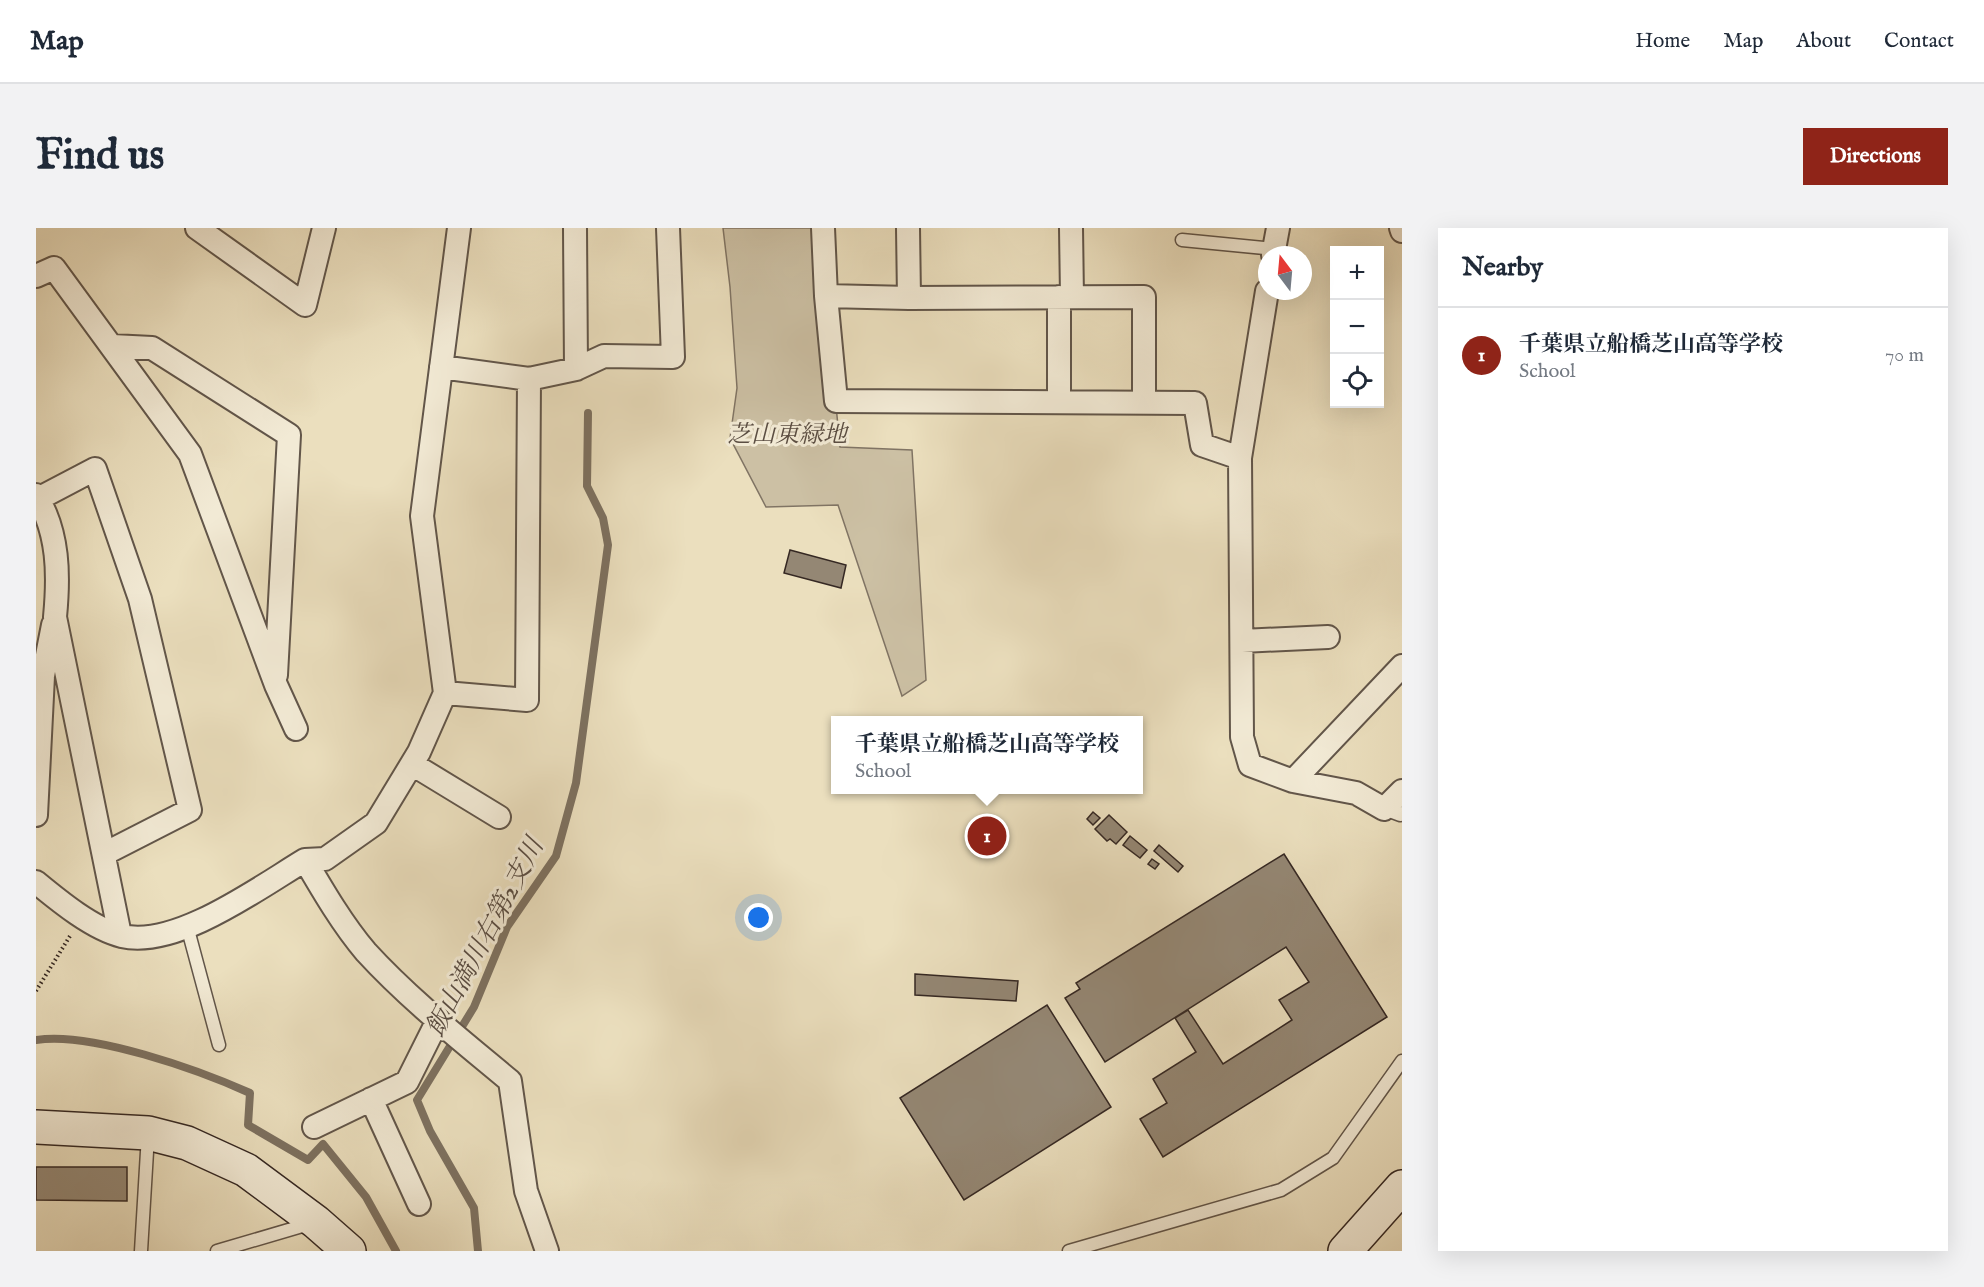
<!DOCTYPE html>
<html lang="en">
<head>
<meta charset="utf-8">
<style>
  :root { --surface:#fff; --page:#f2f2f3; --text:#1f2937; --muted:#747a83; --line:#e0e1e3; --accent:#8f2418 }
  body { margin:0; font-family:"IM FELL English","Noto Serif JP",serif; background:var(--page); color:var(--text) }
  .controls { position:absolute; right:18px; top:18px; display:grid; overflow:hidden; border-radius:0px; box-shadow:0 6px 24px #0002 }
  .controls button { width:54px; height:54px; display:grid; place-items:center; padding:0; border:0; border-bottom:2px solid var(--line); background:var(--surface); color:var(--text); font:30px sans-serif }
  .compass { position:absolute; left:1222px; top:18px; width:54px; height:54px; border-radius:50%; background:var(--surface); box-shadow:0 6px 24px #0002; rotate:344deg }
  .you { position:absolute; left:723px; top:690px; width:21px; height:21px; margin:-15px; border:4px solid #fff; border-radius:50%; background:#1a73e8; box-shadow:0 0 0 9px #1a73e833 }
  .badge { display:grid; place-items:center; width:39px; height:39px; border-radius:50%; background:var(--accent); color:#fff; font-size:20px; font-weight:700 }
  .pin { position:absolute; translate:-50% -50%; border:3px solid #fff; box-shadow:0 2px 6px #0006 }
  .popup { position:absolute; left:795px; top:488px; width:312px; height:78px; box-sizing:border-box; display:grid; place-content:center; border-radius:0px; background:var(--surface); filter:drop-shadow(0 2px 4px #0005); font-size:20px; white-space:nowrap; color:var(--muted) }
  .popup b { font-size:22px; color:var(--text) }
  .popup::after { content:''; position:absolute; left:50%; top:100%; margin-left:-12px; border:12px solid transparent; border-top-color:var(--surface) }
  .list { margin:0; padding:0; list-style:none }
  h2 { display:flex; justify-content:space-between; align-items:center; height:78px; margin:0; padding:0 24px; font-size:26px }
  h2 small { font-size:20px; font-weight:400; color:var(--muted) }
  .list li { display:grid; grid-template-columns:39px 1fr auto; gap:18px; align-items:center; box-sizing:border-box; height:96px; padding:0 24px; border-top:2px solid var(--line) }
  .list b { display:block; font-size:22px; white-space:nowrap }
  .list p { margin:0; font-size:20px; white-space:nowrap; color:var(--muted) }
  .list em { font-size:20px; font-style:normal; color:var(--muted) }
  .icon { flex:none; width:33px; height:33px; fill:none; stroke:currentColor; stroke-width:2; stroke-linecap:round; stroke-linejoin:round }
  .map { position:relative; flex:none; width:1366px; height:1023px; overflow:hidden; border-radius:0px }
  header { display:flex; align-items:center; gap:36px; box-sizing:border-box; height:84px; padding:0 30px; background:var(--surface); border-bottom:2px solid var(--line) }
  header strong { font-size:28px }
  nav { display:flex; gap:33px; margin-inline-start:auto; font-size:21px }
  .intro { display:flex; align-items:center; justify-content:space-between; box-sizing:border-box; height:144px; padding:0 36px }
  h1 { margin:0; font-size:42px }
  .button { padding:15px 27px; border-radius:0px; background:var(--accent); color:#fff; font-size:21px; font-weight:700 }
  main { display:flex; gap:36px; padding:0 36px }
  aside { flex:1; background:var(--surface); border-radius:0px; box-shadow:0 6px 24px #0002 }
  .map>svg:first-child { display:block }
</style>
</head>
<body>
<header>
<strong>Map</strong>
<nav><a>Home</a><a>Map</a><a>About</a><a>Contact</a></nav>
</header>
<div class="intro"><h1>Find us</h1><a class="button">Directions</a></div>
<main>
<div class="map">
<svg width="1366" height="1023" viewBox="0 0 1366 1023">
  <rect width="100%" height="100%" fill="#ebdfbe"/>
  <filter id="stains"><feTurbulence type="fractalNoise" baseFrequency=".00333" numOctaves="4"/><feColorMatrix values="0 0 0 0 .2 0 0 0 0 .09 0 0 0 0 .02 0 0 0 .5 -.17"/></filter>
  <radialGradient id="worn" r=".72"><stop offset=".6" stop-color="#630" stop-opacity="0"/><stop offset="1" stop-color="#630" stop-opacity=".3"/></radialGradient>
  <path fill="#ccc0a4" stroke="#807464" stroke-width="1.5" d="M687 0H783L804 219 876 222 890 452 866 468 802 277 730 279 694 210 701 160 694 59Z"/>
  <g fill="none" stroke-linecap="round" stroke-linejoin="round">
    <path stroke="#7d7160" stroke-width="8" d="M0 812C54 803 163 842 214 865L212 897 272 932 287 916 330 969 360 1023
      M442 1023 438 980 394 903 381 872 438 779 471 699 520 628 540 555 572 317 567 290 551 258 552 185"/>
  </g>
  <path fill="#948774" stroke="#352823" stroke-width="1.5" d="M754 322 810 337 805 360 748 345Z
    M1057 584 1064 590 1057 597 1051 591Z
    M1073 587 1091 604 1080 616 1074 611 1071 613 1059 601Z
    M1094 608 1111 622 1104 630 1087 617Z
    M1123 617 1147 638 1142 644 1118 623Z
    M1248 626 1351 789 1127 929 1104 891 1131 875 1117 851 1160 824 1139 790 1152 782 1187 836 1256 792 1243 772 1273 754 1250 719 1069 834 1029 770 1044 761 1040 755Z
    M1116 631 1123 636 1119 641 1112 636Z
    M879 746 982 753 980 773 879 767Z
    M1011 777 1075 879 928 972 864 870Z
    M0 939H91V973L0 972Z"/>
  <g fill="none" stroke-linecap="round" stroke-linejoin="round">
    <g stroke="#62564a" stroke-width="15">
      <path id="lane" d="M1146 12 1238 21
        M1348 581 1364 587 1366 585
        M151 698 183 817
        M105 1023 112 907
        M181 1023 273 996
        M1033 1023 1245 962 1297 930 1366 833"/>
    </g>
    <g stroke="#62564a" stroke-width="26">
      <path id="street" d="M161 0 269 77 288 0
        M539 0 540 141
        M787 0 790 68 800 173 1159 175 1166 217 1204 230
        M872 0 873 70
        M1035 0 1036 69
        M1365 0 1366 3
        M1237 27 1242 0
        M0 48 18 40 154 226 240 457 260 501
        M1231 63 1204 230 1206 509 1214 537 1257 553 1320 565 1348 581 1366 563
        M790 68 873 70 1108 69V174
        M76 118 116 120 253 207 240 447
        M405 139 493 151 540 141 568 128 637 129 632 0
        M1023 174V69
        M0 267C23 305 23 347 19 389L84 707
        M2 271 59 241 104 371 154 582 68 626
        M1206 413 1292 409
        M409 465 491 472 493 151
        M376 536 463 589
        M1257 553 1366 438
        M0 587 7 448 17 397
        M269 632C287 663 307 697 330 724 373 771 425 812 474 853L490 963 511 1023
        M0 654C23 673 57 701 86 708 140 721 224 659 269 632L289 631 340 595 383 524 409 465 386 288 423 0
        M335 871 383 976
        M278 899 371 854 402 792"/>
    </g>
    <g stroke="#352823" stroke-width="36">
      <path id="secondary" d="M0 899 112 905 151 915 210 942 280 994 313 1023
        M1309 1023 1366 959"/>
    </g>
    <path stroke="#352823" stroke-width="4" stroke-dasharray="1.5 3" stroke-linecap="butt" d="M0 763 34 708"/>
    <use href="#lane" stroke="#f2ead5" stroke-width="12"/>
    <use href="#street" stroke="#f2ead5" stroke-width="22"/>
    <use href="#secondary" stroke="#f2ead5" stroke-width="33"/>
  </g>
  <g text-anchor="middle" stroke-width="6" stroke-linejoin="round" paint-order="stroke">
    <g font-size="24" font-style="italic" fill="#5b4e43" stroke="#f2ead5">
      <text x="751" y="214">芝山東緑地</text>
    </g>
    <g font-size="26" font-style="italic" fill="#594c42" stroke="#f2ead5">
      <text transform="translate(448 709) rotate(-62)" y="9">飯山満川右第2支川</text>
    </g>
  </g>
  <rect width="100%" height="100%" filter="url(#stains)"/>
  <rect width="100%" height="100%" fill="url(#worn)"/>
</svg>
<div class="controls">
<button>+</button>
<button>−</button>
<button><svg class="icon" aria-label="locate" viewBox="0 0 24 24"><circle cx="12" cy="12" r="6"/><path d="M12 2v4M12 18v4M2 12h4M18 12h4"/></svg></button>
</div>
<svg class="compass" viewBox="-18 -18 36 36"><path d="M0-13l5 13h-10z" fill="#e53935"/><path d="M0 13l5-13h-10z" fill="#747a83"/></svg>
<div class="you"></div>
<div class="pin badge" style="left:951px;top:608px">1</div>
<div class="popup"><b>千葉県立船橋芝山高等学校</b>School</div>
</div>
<aside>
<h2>Nearby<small></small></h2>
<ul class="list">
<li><span class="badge">1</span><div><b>千葉県立船橋芝山高等学校</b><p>School</p></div><em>70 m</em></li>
</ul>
</aside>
</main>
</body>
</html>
